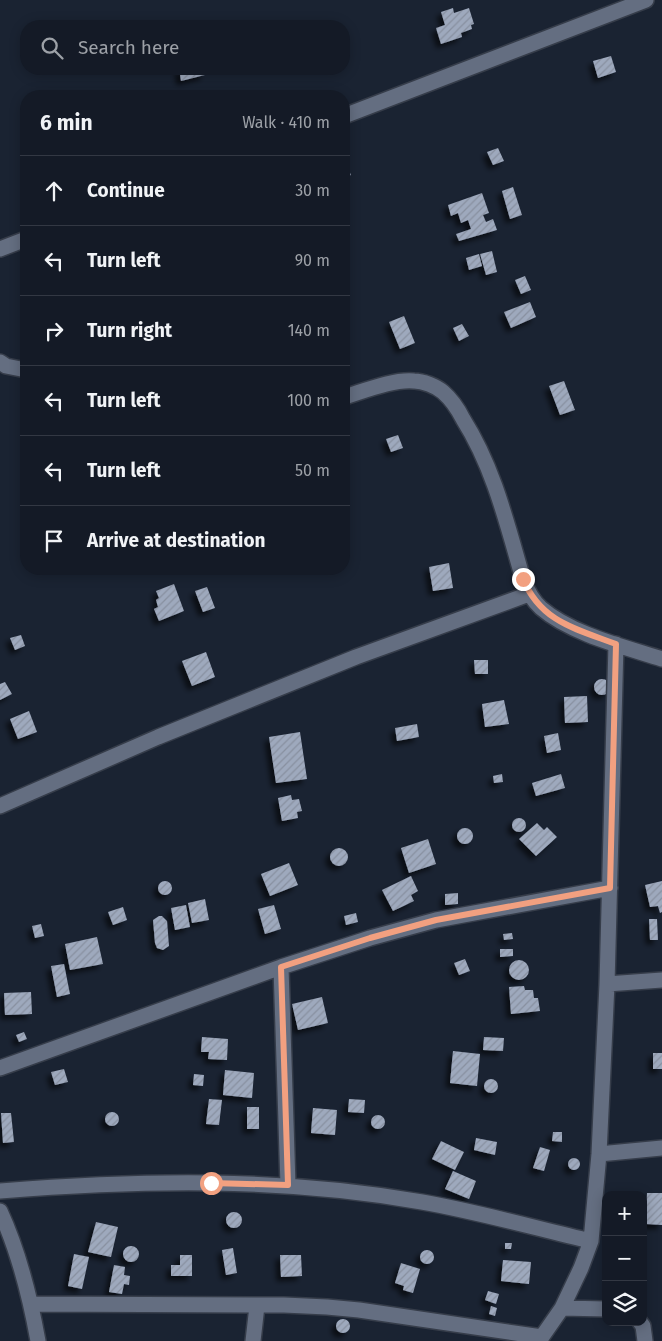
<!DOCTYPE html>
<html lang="en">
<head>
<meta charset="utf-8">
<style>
  :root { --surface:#141a26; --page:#1d232e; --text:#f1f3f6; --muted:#9da1a7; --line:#333843 }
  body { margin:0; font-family:"Fira Sans",sans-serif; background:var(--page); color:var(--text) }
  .controls { position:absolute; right:15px; bottom:15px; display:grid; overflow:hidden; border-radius:10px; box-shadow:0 2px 12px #0003 }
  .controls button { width:45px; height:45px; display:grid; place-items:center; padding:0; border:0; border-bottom:1px solid var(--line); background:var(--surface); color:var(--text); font:25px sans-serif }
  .stop { position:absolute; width:15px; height:15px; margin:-11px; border:4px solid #f2a080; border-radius:50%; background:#fff }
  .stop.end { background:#f2a080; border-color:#fff; box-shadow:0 1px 5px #0008 }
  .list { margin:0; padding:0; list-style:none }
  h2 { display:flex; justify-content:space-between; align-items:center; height:65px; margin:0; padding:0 20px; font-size:21px }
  h2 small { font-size:16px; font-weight:400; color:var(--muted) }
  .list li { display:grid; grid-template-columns:32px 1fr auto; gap:15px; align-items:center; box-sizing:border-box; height:70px; padding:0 20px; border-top:1px solid var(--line) }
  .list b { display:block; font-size:19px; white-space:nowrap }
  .list em { font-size:16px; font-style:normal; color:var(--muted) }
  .icon { flex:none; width:28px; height:28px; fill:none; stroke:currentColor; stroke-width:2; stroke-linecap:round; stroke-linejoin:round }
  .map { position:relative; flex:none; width:662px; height:1341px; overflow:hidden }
  .search { position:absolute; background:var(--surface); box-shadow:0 2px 12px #0003; left:20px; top:20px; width:330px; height:55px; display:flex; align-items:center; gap:12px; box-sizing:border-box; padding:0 18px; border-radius:20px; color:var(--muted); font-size:19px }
  .panel { position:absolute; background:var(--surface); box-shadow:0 2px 12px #0003; left:20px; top:90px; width:330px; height:485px; border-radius:20px }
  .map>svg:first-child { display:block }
</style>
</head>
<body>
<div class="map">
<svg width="662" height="1341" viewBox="0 0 662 1341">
  <defs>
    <pattern id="building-hatch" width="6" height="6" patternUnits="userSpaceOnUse" patternTransform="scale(1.25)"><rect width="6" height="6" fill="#9ea9bd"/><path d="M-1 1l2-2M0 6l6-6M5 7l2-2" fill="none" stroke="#8890a0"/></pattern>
    <filter id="shadow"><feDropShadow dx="-4.5" dy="4.5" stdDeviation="2.5" flood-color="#0009"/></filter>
  </defs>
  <rect width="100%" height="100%" fill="#1a2332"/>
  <path fill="url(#building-hatch)" filter="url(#shadow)" d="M453 8 454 13 469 8 474 24 471 25 472 29 461 33 462 37 441 44 436 28 445 25 441 12Z
    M611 56 616 72 598 78 593 61Z
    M179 69H204L205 75 181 81Z
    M498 148 504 161 493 165 487 152Z
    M344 159 351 175 344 178Z
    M513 187 522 215 510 219 502 191Z
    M482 193 489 213 483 215 486 222 493 219 497 230 459 241 456 234 471 229 468 220 461 223 458 213 451 216 448 205Z
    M492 251 497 272 486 275 480 254Z
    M479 254 482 266 469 270 466 258Z
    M525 276 531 290 521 294 515 280Z
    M530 302 536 317 511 328 504 312Z
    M404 316 415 343 400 349 389 322Z
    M462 324 469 336 459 341 453 328Z
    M564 381 575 410 560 415 549 386Z
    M398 435 403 448 391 452 386 439Z
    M449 563 453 588 433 591 429 567Z
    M174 584 184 611 159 621 154 609 158 607 156 600 159 598 156 591Z
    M207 587 215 608 203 612 195 591Z
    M21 635 25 646 15 650 10 638Z
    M206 652 215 677 192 686 182 661Z
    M474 660H488V674H475Z
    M594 687a8 8 0 1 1 16 0a8 8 0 1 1-16 0Z
    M5 682 12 694 0 700V684Z
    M587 696 588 722 565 723 564 697Z
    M504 700 509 724 485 727 482 704Z
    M29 711 37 732 18 739 10 719Z
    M417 724 419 737 397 741 395 728Z
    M300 732 307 779 276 783 269 737Z
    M558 733 561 750 547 753 544 736Z
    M502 774 503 782 494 783 493 776Z
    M561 774 565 788 536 796 532 783Z
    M291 795 292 800 299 799 302 811 297 812 298 818 282 821 278 798Z
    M512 825a7 7 0 1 1 14 0a7 7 0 1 1-14 0Z
    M537 823 544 830 547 827 557 837 536 856 519 839Z
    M457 836a8 8 0 1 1 16 0a8 8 0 1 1-16 0Z
    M428 839 436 864 409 873 401 848Z
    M330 857a9 9 0 1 1 18 0a9 9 0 1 1-18 0Z
    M289 863 298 885 270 896 261 874Z
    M411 876 418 891 411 895 414 901 393 911 382 890Z
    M158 888a7 7 0 1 1 14 0a7 7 0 1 1-14 0Z
    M662 881V912L660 913 658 906 650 907 645 885Z
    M458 893V904L445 905V894Z
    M205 899 209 920 192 923 188 903Z
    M186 905 190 927 175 930 171 908Z
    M274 905 281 929 265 934 258 909Z
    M123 907 127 920 113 925 108 912Z
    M356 913 358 922 346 925 344 916Z
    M159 916H162L167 921 169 946 163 950 157 948 155 943 153 920Z
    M649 919H657L658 940H650Z
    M41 924 44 936 35 938 32 926Z
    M512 933 513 939 504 940 503 934Z
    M97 937 103 964 70 970 65 944Z
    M500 949H513V956L500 957Z
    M465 959 470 971 459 975 454 963Z
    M509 970a10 10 0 1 1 20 0a10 10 0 1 1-20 0Z
    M64 964 70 994 57 997 51 966Z
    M524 986 525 990H533L534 998H538L540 1011 511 1014 509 987Z
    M31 992 32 1014 5 1015 4 993Z
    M322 997 328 1023 298 1030 292 1004Z
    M24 1032 27 1039 19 1042 16 1035Z
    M202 1037 228 1039 227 1060 208 1059 209 1052H201Z
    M484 1037 504 1038 503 1051 483 1050Z
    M453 1051 480 1054 477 1086 450 1083Z
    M653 1053H662V1069H653Z
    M64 1069 68 1082 55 1085 51 1072Z
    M225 1070 254 1073 252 1098 223 1095Z
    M194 1074 204 1075 203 1086 193 1085Z
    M484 1086a7 7 0 1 1 14 0a7 7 0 1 1-14 0Z
    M209 1099 222 1100 219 1125 206 1124Z
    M349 1099 365 1100 364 1113 348 1112Z
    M247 1107H259V1129H247Z
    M313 1108 337 1110 335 1135 311 1133Z
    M105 1119a7 7 0 1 1 14 0a7 7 0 1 1-14 0Z
    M1 1113H11L14 1142 3 1143Z
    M371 1122a7 7 0 1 1 14 0a7 7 0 1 1-14 0Z
    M553 1132H562V1142L552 1141Z
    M476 1138 497 1142 495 1155 474 1150Z
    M441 1141 464 1152 455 1170 432 1159Z
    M540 1147 550 1150 544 1171 533 1168Z
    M568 1164a6 6 0 1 1 12 0a6 6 0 1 1-12 0Z
    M453 1171 476 1181 469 1199 445 1189Z
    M647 1193H662V1225L646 1224Z
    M226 1220a8 8 0 1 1 16 0a8 8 0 1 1-16 0Z
    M96 1222 118 1227 111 1257 88 1252Z
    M505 1243H512L511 1249H505Z
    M123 1254a8 8 0 1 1 16 0a8 8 0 1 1-16 0Z
    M233 1248 237 1273 226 1275 222 1250Z
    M420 1257a7 7 0 1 1 14 0a7 7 0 1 1-14 0Z
    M74 1254 89 1257 82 1289 68 1286Z
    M180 1255H192V1276H171V1265H180Z
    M280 1255H301L302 1276 281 1277Z
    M503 1260 531 1262 529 1284 501 1281Z
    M401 1263 420 1269 413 1293 403 1290 404 1286 395 1283Z
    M114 1265 125 1267 124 1275 130 1276 129 1285 124 1284 122 1294 109 1292Z
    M488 1291 499 1294 496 1304 485 1300Z
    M491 1306 497 1308 495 1316 489 1314Z
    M336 1326a7 7 0 1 1 14 0a7 7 0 1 1-14 0Z"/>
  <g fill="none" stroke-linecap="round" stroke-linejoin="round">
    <g stroke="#363d4a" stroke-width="18">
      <path id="minor" d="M344 116 646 0
        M0 249 26 239
        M0 362 6 366 26 370
        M344 397C364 391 393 379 414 381 423 381 436 386 443 392 451 399 458 409 463 419 494 468 507 524 523 579 527 590 532 600 541 608 571 634 625 647 662 659
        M0 806 158 737 356 657 529 594
        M281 967 288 1185
        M607 984 616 644
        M0 1068 281 967 370 938 436 920 610 888
        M599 1154 662 1148
        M0 1191C141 1180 282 1177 422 1202 479 1212 535 1228 591 1241
        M0 1211C19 1252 30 1297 38 1341
        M32 1304 284 1305 327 1307 359 1310 542 1337
        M562 1308 606 1309
        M640 1322 643 1326 645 1341
        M253 1341 257 1306
        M539 1341 562 1308 581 1268 591 1241 599 1154 607 984 662 980"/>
    </g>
    <use href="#minor" stroke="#646e81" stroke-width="15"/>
  </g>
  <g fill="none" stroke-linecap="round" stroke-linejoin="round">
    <path stroke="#f2a080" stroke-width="6" d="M211 1183 288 1185 281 967 370 938 436 920 610 888 616 644C576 629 541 622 523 579"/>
  </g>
</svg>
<div class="controls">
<button>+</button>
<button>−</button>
<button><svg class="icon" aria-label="layers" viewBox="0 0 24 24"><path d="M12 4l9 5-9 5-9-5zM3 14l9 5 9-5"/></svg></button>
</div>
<div class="stop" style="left:211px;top:1183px"></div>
<div class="stop end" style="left:523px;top:579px"></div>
<div class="search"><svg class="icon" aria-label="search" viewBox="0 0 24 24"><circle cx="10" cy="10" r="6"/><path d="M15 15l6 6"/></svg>Search here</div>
<section class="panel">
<h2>6 min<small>Walk · 410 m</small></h2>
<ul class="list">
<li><svg class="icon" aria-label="ahead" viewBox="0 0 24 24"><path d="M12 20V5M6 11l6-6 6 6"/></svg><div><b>Continue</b></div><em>30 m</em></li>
<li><svg class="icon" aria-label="left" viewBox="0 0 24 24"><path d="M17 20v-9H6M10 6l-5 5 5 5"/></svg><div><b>Turn left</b></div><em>90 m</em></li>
<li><svg class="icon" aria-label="right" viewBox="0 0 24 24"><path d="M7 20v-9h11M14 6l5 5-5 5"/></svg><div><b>Turn right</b></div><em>140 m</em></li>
<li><svg class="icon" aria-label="left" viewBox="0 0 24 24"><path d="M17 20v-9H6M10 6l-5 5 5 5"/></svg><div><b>Turn left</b></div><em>100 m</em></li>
<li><svg class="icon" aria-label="left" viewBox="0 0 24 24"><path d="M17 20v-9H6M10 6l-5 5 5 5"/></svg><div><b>Turn left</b></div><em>50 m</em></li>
<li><svg class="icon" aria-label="arrive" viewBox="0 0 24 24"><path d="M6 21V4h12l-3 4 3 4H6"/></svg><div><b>Arrive at destination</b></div></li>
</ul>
</section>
</div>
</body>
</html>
